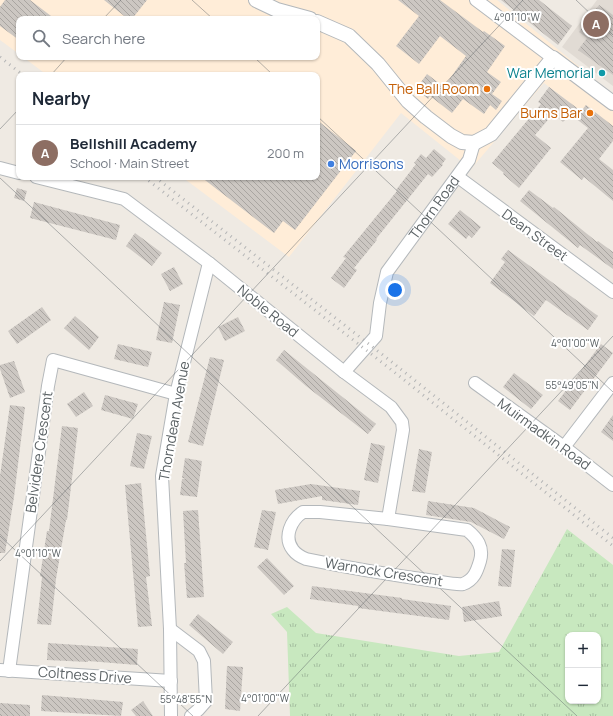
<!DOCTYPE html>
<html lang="en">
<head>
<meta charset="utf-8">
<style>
  :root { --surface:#fff; --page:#f2f2f3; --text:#1f2937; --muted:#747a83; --line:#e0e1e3; --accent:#ea580c }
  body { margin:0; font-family:Manrope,sans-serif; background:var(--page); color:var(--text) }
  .controls { position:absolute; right:12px; bottom:12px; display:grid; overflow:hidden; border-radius:8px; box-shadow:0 1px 3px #0004 }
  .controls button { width:36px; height:36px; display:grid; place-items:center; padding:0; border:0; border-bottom:1px solid var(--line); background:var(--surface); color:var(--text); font:20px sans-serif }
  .you { position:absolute; left:395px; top:290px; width:14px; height:14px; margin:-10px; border:3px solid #fff; border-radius:50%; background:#1a73e8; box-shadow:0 0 0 6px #1a73e833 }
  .badge { display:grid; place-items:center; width:26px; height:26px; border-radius:50%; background:var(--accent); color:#fff; font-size:13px; font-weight:700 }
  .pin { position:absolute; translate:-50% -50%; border:2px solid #fff; box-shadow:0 1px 4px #0006 }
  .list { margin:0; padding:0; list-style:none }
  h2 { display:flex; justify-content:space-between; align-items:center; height:52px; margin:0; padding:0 16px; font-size:17px }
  h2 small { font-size:13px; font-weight:400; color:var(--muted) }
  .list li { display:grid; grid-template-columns:26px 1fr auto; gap:12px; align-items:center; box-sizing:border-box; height:56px; padding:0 16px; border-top:1px solid var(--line) }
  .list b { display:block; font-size:15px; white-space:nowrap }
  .list p { margin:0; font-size:13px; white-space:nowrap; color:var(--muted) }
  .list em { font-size:13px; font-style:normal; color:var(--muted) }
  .icon { flex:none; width:22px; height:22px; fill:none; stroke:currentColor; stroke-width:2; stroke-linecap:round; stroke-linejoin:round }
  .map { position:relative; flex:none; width:613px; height:716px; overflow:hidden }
  .search { position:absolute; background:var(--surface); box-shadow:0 1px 3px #0004; left:16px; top:16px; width:304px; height:44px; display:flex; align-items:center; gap:10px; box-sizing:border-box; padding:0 14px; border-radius:8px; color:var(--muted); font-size:15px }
  .panel { position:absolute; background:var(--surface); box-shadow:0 1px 3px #0004; left:16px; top:72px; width:304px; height:108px; border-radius:8px }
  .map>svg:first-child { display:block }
</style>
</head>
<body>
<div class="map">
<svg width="613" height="716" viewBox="0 0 613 716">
  <defs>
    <pattern id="park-tufts" width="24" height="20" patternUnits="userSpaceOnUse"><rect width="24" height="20" fill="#c8e8bf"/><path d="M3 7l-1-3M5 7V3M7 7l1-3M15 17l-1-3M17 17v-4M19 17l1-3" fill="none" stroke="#a5bf9f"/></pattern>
    <pattern id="building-back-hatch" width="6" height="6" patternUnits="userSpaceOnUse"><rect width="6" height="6" fill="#ccc7c2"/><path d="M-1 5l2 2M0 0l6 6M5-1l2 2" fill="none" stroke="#a9a5a1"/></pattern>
  </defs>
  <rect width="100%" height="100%" fill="#efeae3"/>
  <path fill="#ffedd8" d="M0 0H497L613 94V136L544 83 471 169 401 113 289 257 182 177H317V75H47L23 57H317V19H19V54L0 40Z"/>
  <path fill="#e1dbd4" d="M597 0H613V86L562 47Z"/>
  <path fill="url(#park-tufts)" fill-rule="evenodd" d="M567 529 613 565V716H290L287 632 271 614 287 607 316 633 459 656 499 652ZM568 635H598V701H568Z"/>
  <path fill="url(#building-back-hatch)" d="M5 0H30L55 19H19V40L0 26V7Z
    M104 0H147L132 19H128Z
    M398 0H440L483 32 484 31 505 46 487 72 501 82 492 94 502 101 496 110 490 105 484 114 463 99 452 113 430 96 428 99 416 89 427 74 444 87 466 56 440 36 419 64 396 46 419 16Z
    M501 0H539L572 26 558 45Z
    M599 5 613 15V75L578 50 587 38 579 32Z
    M549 87 581 111 586 105 613 126V141L599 159 613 170V201L584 177 582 180 560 162 588 128 570 114 563 122 553 114 535 135 551 148 519 188 503 174 504 173 492 163 541 104 538 102Z
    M317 120 356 151 295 230 283 221 274 233 201 177H317Z
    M434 149 446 159 442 164 443 165 432 177 428 174 376 239 377 240 354 268 357 270 344 288 331 278 346 258 343 257 397 191 396 190 416 164 414 163 421 154 426 158Z
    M17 188 27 191 24 201 14 198Z
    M529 190 553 208 554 207 597 242 598 241 613 252V269L580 245 578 248 520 201Z
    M34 202 120 225 116 240 30 218Z
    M460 210 481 227 472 238 469 235 466 239 448 224Z
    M135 233 162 253 152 266 126 246Z
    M508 250 598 316 588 330 546 300 534 316 490 283 505 262 501 259Z
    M174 267 183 284 170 291 161 274Z
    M164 302 180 305 172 343 156 340Z
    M42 307 51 320 17 344 8 331Z
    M75 316 99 337 89 350 64 328Z
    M238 317 245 331 225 341 218 327Z
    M118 344 152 352 148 367 114 359Z
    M601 344 613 353 570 410 558 401Z
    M284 350 376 424 368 434 306 386 276 360Z
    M210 357 224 360 203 446 188 442Z
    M14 361 25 392 10 398 0 369V365Z
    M514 373 543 395 531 409 503 387Z
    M84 392 93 406 76 417 67 404Z
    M105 395 138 404 133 419 101 410Z
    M10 405 25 407 14 497 5 553H0V476Z
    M613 415V441L601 432Z
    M62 426 78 428 67 520H66L56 579 51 625 37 624 42 577 40 576 47 531H49Z
    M137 433 152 436 144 469 130 466Z
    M371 443 385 446 378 483 364 480Z
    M419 449 432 452 425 493 412 491Z
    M185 458 202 461 197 497 180 495 182 479H186L182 478Z
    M141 483 150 576 146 577 152 626 138 627 125 485Z
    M311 484 360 491 358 505 322 500V496L278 504 275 490Z
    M428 501 474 508 510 527 504 539 471 522 426 515Z
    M198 510 204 597 187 598 184 563H186L183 511Z
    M262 510 276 512 268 550 254 547Z
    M502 549 515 550 511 587 498 586Z
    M267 558 294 586 284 595 257 567Z
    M312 586 402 598V599L451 606 449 620 358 608V606L310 599Z
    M499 601 502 616 464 622 462 607Z
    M198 614 233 642 223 654 189 625Z
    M48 643 138 649 137 665 88 661V662L47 660Z
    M227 666 243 667 240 711 225 709Z
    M42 695 123 702 121 716 41 711Z
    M143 701 153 716H136L131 710Z
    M0 703 30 705V716H0Z"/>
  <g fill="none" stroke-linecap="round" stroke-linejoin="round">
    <g stroke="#b4b8bb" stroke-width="14">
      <g id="minor">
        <path d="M476 0 553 58"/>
        <path d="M0 168 19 173"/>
        <path d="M36 177 124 199 209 263 344 372 391 407 402 422 403 430 388 519"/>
        <path d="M458 177 613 292"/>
        <path id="s1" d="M344 372 376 336 380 303 387 272 469 160 474 143"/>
        <path d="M475 383 564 447 613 485"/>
        <path d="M564 447 613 383"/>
        <path d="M303 512H320L388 519 467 530C477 538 484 547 480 561 477 571 474 580 463 584 457 585 442 582 435 581 392 575 349 568 306 559 301 557 296 554 293 550 283 537 291 520 303 512Z"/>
        <path d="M170 629 199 651 204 661 206 701 198 710 191 716"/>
        <path d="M0 670 171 681"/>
        <path d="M9 671 48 386 53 360 176 394"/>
        <path d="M171 716 170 629 162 476 176 394 209 263"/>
      </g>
    </g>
    <g stroke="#b4b8bb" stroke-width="16">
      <path id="tertiary" d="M256 0 277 10 310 19
        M317 22 349 36 378 64 408 101 426 117 451 136 462 142 474 143 491 134 553 58 613 103"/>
    </g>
    <use href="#minor" stroke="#fff" stroke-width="12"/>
    <use href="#tertiary" stroke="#fff" stroke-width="14"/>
    <path stroke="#b3b4b5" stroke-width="3" stroke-dasharray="1 5" stroke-linecap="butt" d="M0 57 23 75
      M144 177 384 364 613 546
      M155 177 388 359 613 538"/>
  </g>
  <path fill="none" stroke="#5b6265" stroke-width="1" stroke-opacity="0.45" d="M192 0 213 19M576 0 613 35M103 19 121 0M254 57 273 75M51 75 67 57M317 116 613 392M0 129 19 109M0 178 577 716M0 536 193 716M0 561 523 0M258 716 613 336"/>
  <circle fill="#0f9aa8" stroke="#fff" stroke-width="1.5" cx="602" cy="73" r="4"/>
  <g fill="#e8710a" stroke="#fff" stroke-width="1.5">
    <circle cx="487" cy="89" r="4"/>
    <circle cx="590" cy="113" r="4"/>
  </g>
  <circle fill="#3f7fe0" stroke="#fff" stroke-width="1.5" cx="331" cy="164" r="4"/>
  <g text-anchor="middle" stroke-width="4" stroke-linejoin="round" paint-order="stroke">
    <g font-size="14" fill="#0d838f" stroke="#fff" text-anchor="end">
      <text x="594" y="78">War Memorial</text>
    </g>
    <g font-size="14" fill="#c56008" stroke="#fff" text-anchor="end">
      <text x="479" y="94">The Ball Room</text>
      <text x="582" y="118">Burns Bar</text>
    </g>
    <g font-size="14" fill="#366cbe" stroke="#fff" text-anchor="start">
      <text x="339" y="169">Morrisons</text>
    </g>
    <g font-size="14" fill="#5b6265" stroke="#fff">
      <text dy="5" stroke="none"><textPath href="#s1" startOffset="193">Thorn Road</textPath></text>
      <text transform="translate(535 235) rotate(36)" y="5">Dean Street</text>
      <text transform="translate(268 311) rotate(39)" y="5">Noble Road</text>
      <text transform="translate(174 421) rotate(-80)" y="5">Thorndean Avenue</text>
      <text transform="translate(544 434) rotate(36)" y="5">Muirmadkin Road</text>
      <text transform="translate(39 452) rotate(-82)" y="5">Belvidere Crescent</text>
      <text transform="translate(384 572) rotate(9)" y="5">Warnock Crescent</text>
      <text transform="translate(85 675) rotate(4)" y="5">Coltness Drive</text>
    </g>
  </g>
  <g font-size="10" text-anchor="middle" fill="#5b6265" stroke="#fff" stroke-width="4" stroke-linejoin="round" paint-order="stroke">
    <text x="517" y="21">4°01'10"W</text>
    <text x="575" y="347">4°01'00"W</text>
    <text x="572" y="389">55°49'05"N</text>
    <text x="38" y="557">4°01'10"W</text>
    <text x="265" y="702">4°01'00"W</text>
    <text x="186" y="703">55°48'55"N</text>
  </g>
</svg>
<div class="controls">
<button>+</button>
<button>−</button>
</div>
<div class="you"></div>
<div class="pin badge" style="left:596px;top:24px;background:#8d6e63">A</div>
<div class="search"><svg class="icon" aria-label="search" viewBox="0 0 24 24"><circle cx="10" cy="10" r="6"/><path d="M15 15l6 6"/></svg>Search here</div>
<section class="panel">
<h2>Nearby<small></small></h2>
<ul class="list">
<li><span class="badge" style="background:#8d6e63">A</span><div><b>Bellshill Academy</b><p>School · Main Street</p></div><em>200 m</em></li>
</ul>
</section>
</div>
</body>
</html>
